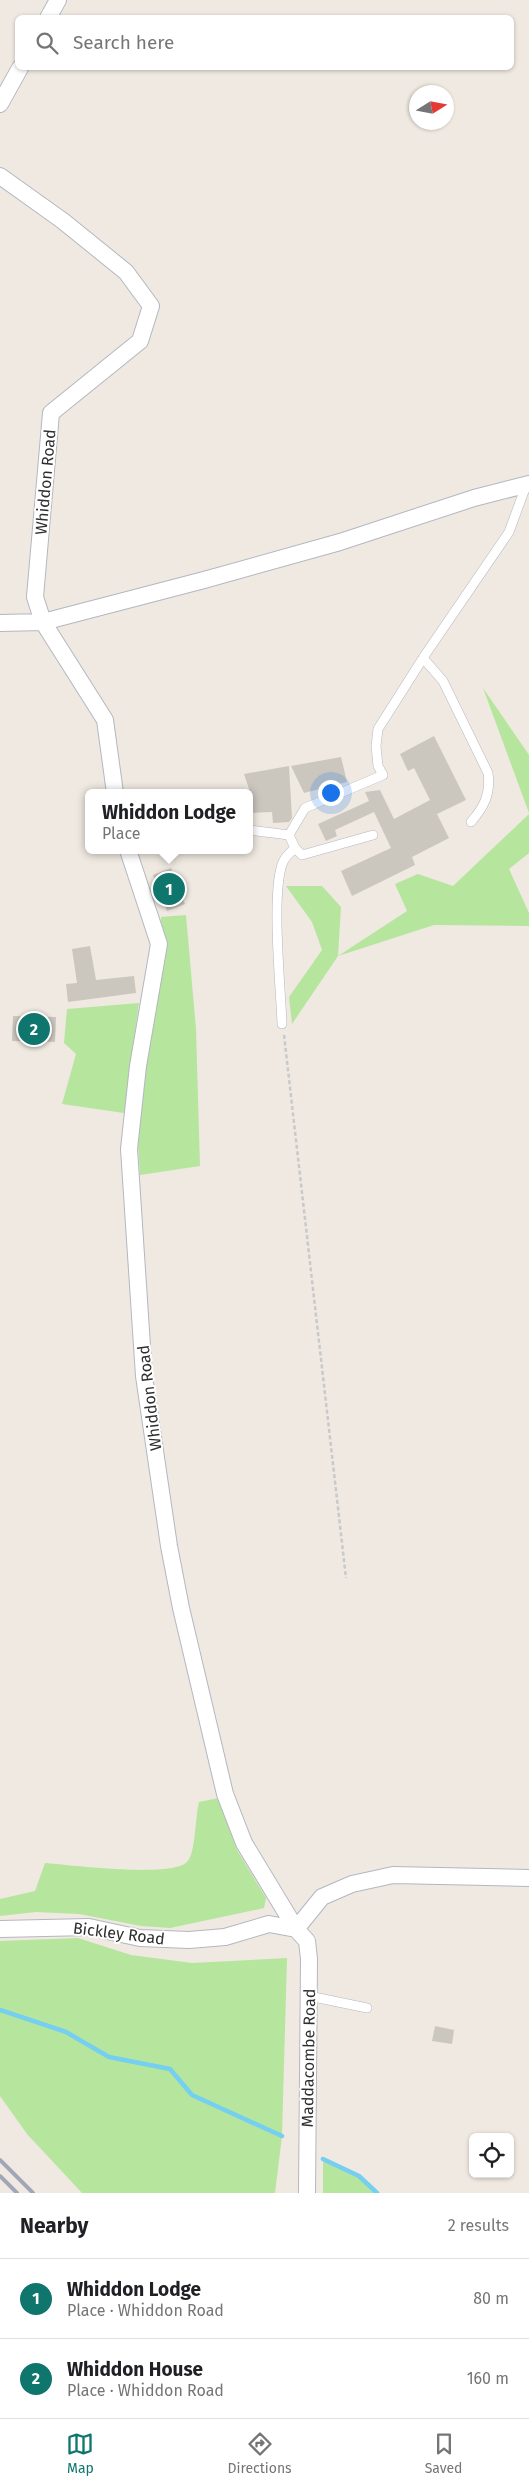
<!DOCTYPE html>
<html lang="en">
<head>
<meta charset="utf-8">
<style>
  :root { --surface:#fff; --page:#f2f2f2; --text:#202124; --muted:#757577; --line:#e0e0e0; --accent:#0f766e }
  body { margin:0; font-family:"Fira Sans",sans-serif; background:var(--page); color:var(--text) }
  .controls { position:absolute; right:15px; bottom:15px; display:grid; overflow:hidden; border-radius:8px; box-shadow:0 1px 4px #0004 }
  .controls button { width:45px; height:45px; display:grid; place-items:center; padding:0; border:0; border-bottom:1px solid var(--line); background:var(--surface); color:var(--text); font:25px sans-serif }
  .compass { position:absolute; left:409px; top:85px; width:45px; height:45px; border-radius:50%; background:var(--surface); box-shadow:0 1px 4px #0004; rotate:79deg }
  .you { position:absolute; left:330px; top:792px; width:18px; height:18px; margin:-12px; border:4px solid #fff; border-radius:50%; background:#1a73e8; box-shadow:0 0 0 8px #1a73e833 }
  .badge { display:grid; place-items:center; width:32px; height:32px; border-radius:50%; background:var(--accent); color:#fff; font-size:16px; font-weight:700 }
  .pin { position:absolute; translate:-50% -50%; border:2px solid #fff; box-shadow:0 1px 5px #0006 }
  .popup { position:absolute; left:85px; top:789px; width:168px; height:65px; box-sizing:border-box; display:grid; place-content:center; border-radius:8px; background:var(--surface); filter:drop-shadow(0 1px 4px #0005); font-size:16px; white-space:nowrap; color:var(--muted) }
  .popup b { font-size:19px; color:var(--text) }
  .popup::after { content:''; position:absolute; left:50%; top:100%; margin-left:-10px; border:10px solid transparent; border-top-color:var(--surface) }
  .list { margin:0; padding:0; list-style:none }
  h2 { display:flex; justify-content:space-between; align-items:center; height:65px; margin:0; padding:0 20px; font-size:21px }
  h2 small { font-size:16px; font-weight:400; color:var(--muted) }
  .list li { display:grid; grid-template-columns:32px 1fr auto; gap:15px; align-items:center; box-sizing:border-box; height:80px; padding:0 20px; border-top:1px solid var(--line) }
  .list b { display:block; font-size:19px; white-space:nowrap }
  .list p { margin:0; font-size:16px; white-space:nowrap; color:var(--muted) }
  .list em { font-size:16px; font-style:normal; color:var(--muted) }
  .icon { flex:none; width:28px; height:28px; fill:none; stroke:currentColor; stroke-width:2; stroke-linecap:round; stroke-linejoin:round }
  .map { position:relative; flex:none; width:529px; height:2193px; overflow:hidden }
  .search { position:absolute; background:var(--surface); box-shadow:0 1px 4px #0004; left:15px; right:15px; top:15px; height:55px; display:flex; align-items:center; gap:12px; box-sizing:border-box; padding:0 18px; border-radius:8px; color:var(--muted); font-size:19px }
  .sheet { height:225px; background:var(--surface) }
  nav { display:flex; justify-content:space-around; align-items:center; box-sizing:border-box; height:70px; border-top:1px solid var(--line); background:var(--surface); font-size:14px; color:var(--muted) }
  nav a { display:grid; justify-items:center; gap:2px }
  nav .on { color:var(--accent) }
  .map>svg:first-child { display:block }
</style>
</head>
<body>
<div class="map">
<svg width="529" height="2193" viewBox="0 0 529 2193">
  <rect width="100%" height="100%" fill="#efe9e1"/>
  <path fill="#b6e59e" d="M483 688 529 755V813Z
    M529 814V853L509 869 529 913V926L434 925 338 956 292 1024 289 997 322 950 312 922 286 886H322L341 907 338 956 407 911 395 884 418 874 453 886Z
    M186 915 196 1029 200 1166 140 1175 137 1127 162 945 161 917Z
    M139 1003 124 1113 62 1104 76 1054 64 1043 67 1009Z
    M219 1798 237 1850 266 1898 264 1908 170 1928 141 1926 79 1914 36 1912 0 1916V1899L35 1891 45 1863C71 1865 171 1878 187 1862 196 1853 195 1817 199 1802Z
    M78 1938 131 1955 192 1963 287 1958 282 2136 275 2193H82L27 2134 0 2096V1941Z
    M323 2159 359 2176 377 2193H323Z"/>
  <g fill="none" stroke-linecap="round" stroke-linejoin="round">
    <path stroke="#75cff0" stroke-width="4.5" d="M0 2010 66 2032 109 2057 170 2069 192 2095 282 2136
      M323 2159 359 2176 377 2193"/>
  </g>
  <path fill="#cbc7bf" d="M434 736 466 800 437 814 449 838 412 857 415 865 352 896 341 871 391 848 374 812 335 830 337 836 326 841 318 824 369 801 365 792 380 790 394 819 430 800 414 768 408 771 400 754Z
    M341 757 347 782 304 793 291 766Z
    M289 766 292 818 289 822 273 823 272 812 249 813V789L244 774Z
    M171 868 185 904 167 911 153 875Z
    M90 946 96 980 134 976 136 993 68 1002 66 984 77 983 72 949Z
    M13 1016 56 1017 55 1042 12 1041Z
    M435 2026 454 2030 452 2044 432 2041Z"/>
  <g fill="none" stroke-linecap="round" stroke-linejoin="round">
    <g stroke="#b4b7c1" stroke-width="10">
      <path id="service" d="M423 658 443 681 488 773C491 794 484 807 471 822
        M249 830 289 835 295 848 302 855 373 835
        M289 835 305 808 383 775 378 766 376 746 378 729 425 655 509 532 527 483
        M282 1024C281 991 270 885 284 860 287 855 291 852 295 848
        M309 1996 367 2008"/>
    </g>
    <g stroke="#b4b7c1" stroke-width="18">
      <path id="minor" d="M48 18 58 0
        M0 104 20 68
        M0 176 63 221 126 272 151 306 140 341 51 413 35 597 43 622 105 720 115 793
        M0 623 43 622 204 580 340 542 474 498 529 484
        M128 850 159 944 138 1066 129 1149 144 1376 169 1546 181 1608 225 1794 244 1843 296 1929 307 1941 309 1959 307 2193
        M0 1929 89 1927 140 1938 189 1940 225 1937 269 1924 296 1929
        M296 1929 322 1897 352 1884 393 1875 529 1878"/>
    </g>
    <path stroke="#c9c9c9" stroke-width="2.5" stroke-dasharray="4 2.5" stroke-linecap="butt" d="M284 1035 346 1578"/>
    <use href="#service" stroke="#fff" stroke-width="9"/>
    <use href="#minor" stroke="#fff" stroke-width="16"/>
    <path stroke="#a3a6b8" stroke-width="4" d="M0 2160 33 2193
      M0 2176 17 2193"/>
  </g>
  <g text-anchor="middle" stroke-width="4" stroke-linejoin="round" paint-order="stroke">
    <g font-size="16" fill="#2e2e2e" stroke="#fff">
      <text transform="translate(45 482) rotate(-85)" y="6">Whiddon Road</text>
      <text transform="translate(149 1398) rotate(-97)" y="6">Whiddon Road</text>
      <text transform="translate(119 1933) rotate(7)" y="6">Bickley Road</text>
      <text transform="translate(308 2058) rotate(-89)" y="6">Maddacombe Road</text>
    </g>
  </g>
</svg>
<div class="controls">
<button><svg class="icon" aria-label="locate" viewBox="0 0 24 24"><circle cx="12" cy="12" r="6"/><path d="M12 2v4M12 18v4M2 12h4M18 12h4"/></svg></button>
</div>
<svg class="compass" viewBox="-18 -18 36 36"><path d="M0-13l5 13h-10z" fill="#e53935"/><path d="M0 13l5-13h-10z" fill="#757577"/></svg>
<div class="you"></div>
<div class="pin badge" style="left:169px;top:889px">1</div>
<div class="popup"><b>Whiddon Lodge</b>Place</div>
<div class="pin badge" style="left:34px;top:1029px">2</div>
<div class="search"><svg class="icon" aria-label="search" viewBox="0 0 24 24"><circle cx="10" cy="10" r="6"/><path d="M15 15l6 6"/></svg>Search here</div>
</div>
<section class="sheet">
<h2>Nearby<small>2 results</small></h2>
<ul class="list">
<li><span class="badge">1</span><div><b>Whiddon Lodge</b><p>Place · Whiddon Road</p></div><em>80 m</em></li>
<li><span class="badge">2</span><div><b>Whiddon House</b><p>Place · Whiddon Road</p></div><em>160 m</em></li>
</ul>
</section>
<nav>
<a class="on"><svg class="icon" aria-label="map" viewBox="0 0 24 24"><path d="M3 6l6-2 6 2 6-2v14l-6 2-6-2-6 2zM9 4v14M15 6v14"/></svg>Map</a>
<a><svg class="icon" aria-label="directions" viewBox="0 0 24 24"><path d="M12 3l9 9-9 9-9-9zM9 14v-3h6M13 9l2 2-2 2"/></svg>Directions</a>
<a><svg class="icon" aria-label="saved" viewBox="0 0 24 24"><path d="M7 4h10v16l-5-4-5 4z"/></svg>Saved</a>
</nav>
</body>
</html>
